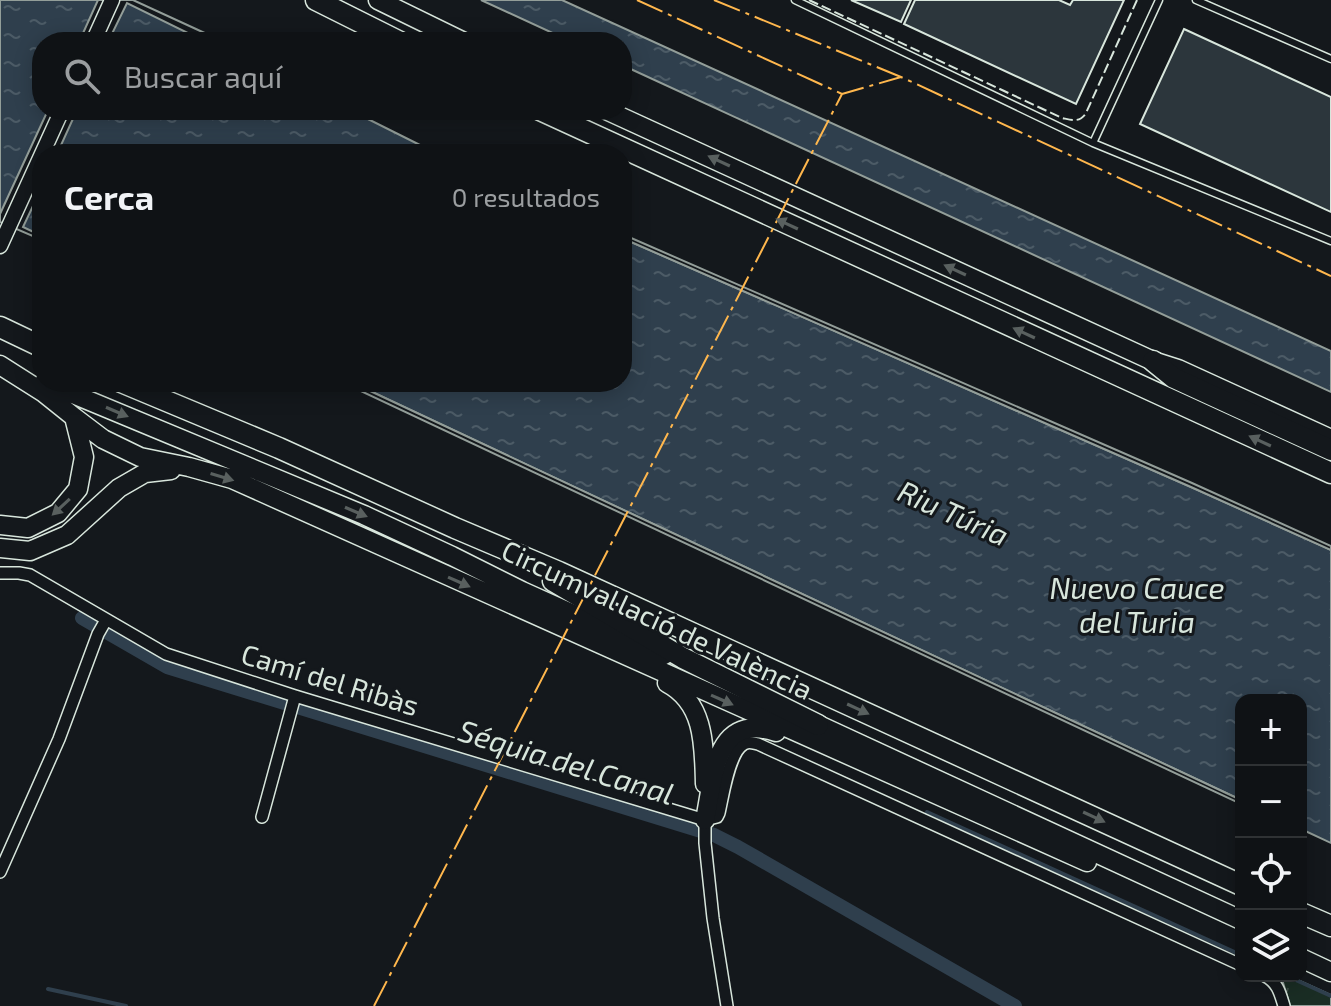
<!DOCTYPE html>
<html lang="es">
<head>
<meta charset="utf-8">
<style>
  :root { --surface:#0f1215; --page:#181b1e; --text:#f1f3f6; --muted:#9b9ea0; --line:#2f3234 }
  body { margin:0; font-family:"Exo 2",sans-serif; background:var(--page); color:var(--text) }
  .controls { position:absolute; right:24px; bottom:24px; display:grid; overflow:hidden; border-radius:16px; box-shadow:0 4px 20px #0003 }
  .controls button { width:72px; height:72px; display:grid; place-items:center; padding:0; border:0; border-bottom:2px solid var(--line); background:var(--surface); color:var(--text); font:40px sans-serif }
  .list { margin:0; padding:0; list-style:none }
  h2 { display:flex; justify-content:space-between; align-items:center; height:104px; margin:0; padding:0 32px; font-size:34px }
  h2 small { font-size:26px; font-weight:400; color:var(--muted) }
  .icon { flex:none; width:44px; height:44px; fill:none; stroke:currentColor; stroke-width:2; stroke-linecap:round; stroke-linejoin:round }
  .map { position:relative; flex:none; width:1331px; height:1006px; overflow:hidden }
  .search { position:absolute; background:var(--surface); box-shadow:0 4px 20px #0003; left:32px; top:32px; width:600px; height:88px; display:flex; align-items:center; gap:20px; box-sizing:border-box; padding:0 28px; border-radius:32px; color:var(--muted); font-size:30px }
  .panel { position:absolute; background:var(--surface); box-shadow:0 4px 20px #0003; left:32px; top:144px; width:600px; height:248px; border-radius:32px }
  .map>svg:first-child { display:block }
</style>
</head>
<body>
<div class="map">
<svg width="1331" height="1006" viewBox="0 0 1331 1006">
  <defs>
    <pattern id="grass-tufts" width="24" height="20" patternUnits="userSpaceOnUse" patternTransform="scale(2)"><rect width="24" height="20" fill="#1a2d24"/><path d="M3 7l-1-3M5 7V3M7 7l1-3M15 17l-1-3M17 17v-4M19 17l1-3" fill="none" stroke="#3b4b43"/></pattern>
    <pattern id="water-ripples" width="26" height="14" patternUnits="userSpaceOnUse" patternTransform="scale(2)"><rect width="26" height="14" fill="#2f3f4d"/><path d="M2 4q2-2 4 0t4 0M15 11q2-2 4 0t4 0" fill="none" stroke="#4c5b66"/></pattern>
  </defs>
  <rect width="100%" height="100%" fill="#14181c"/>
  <path fill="url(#grass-tufts)" stroke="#939e99" stroke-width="2" d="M1281 976H1289L1331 995V1006H1290Z"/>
  <path fill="url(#water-ripples)" stroke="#939e99" stroke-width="2" d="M0 0H123L214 42H42V110H350L438 154H42V236L0 218Z
    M481 0H562L1331 351V392L622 65V42H572Z
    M622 238 1191 487 1331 550V843L1301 829V700H1241V800L351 382H622Z"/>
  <path fill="#14181c" stroke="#939e99" stroke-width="2" d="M98 0H133L209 35 216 39 218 42H206L127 3 108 42H79Z
    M48 110H77L57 154H42V187L23 227 42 236V240L0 222V214Z
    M622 234 1192 483 1331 546V550L1191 487 622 238Z
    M347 382H351L1241 800V804L350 386Z"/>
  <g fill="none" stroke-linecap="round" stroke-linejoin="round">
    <path stroke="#2f3f4d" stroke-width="4" d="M927 812 1241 955
      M1287 976 1331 996
      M48 989 126 1006"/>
    <path stroke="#2f3f4d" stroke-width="14" d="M82 618 167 667 714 835 738 847 1015 1006"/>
  </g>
  <path fill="#2c363c" stroke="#d8e6dc" stroke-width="2" d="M851 0H911L901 22Z
    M915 0H1059L1070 5 1073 0H1124L1076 104 904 24Z
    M1184 29 1331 97V212L1140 124Z"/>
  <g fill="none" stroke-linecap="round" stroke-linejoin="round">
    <g stroke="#d8e6dc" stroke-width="9">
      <path id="service" d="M795 0 1093 143 1331 241
        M1196 0 1331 59
        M1093 143 1159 0"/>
    </g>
    <g stroke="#d8e6dc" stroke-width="14">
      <path id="minor" d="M0 573H19L30 575 166 654 295 696 705 820
        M262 817 295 696
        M705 820 717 817 719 813C723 796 729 752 744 744 749 741 752 743 758 744L1241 965
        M705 820V843L713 918 727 1006
        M0 872 59 739 98 634 106 620
        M1265 976C1278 983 1280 993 1284 1006"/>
    </g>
    <g stroke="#d8e6dc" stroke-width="17">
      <path id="tertiary" d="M93 42 112 0
        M0 246 62 110"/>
    </g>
    <g stroke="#d8e6dc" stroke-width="21">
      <path id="trunk" d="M378 0 464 42
        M606 110 1153 361 1178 369 1331 439
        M0 365 44 393 74 417 84 457 78 489 58 513 28 528 0 525
        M44 382 364 515 452 556 522 591 664 655
        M74 417 103 439 140 457 189 467 232 479 1087 862
        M0 548 30 551 67 535 119 488 145 473 171 470
        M667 683C705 703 704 746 705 784
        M808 720 1241 920
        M705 820C714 777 714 712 776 732
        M1301 958 1331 972"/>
    </g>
    <g stroke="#d8e6dc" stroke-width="23">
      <path id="motorway" d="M316 0 400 42
        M540 110 1331 473
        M0 327 42 347
        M1153 361 1174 378 1331 450
        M121 382 279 448 455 528 559 572 1241 885
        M553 581 683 658 818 725
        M1301 913 1331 926"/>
    </g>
    <use href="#service" stroke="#14181c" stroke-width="6"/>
    <use href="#minor" stroke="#14181c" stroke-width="11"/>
    <use href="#tertiary" stroke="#14181c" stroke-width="14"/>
    <use href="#trunk" stroke="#14181c" stroke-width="18"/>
    <use href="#motorway" stroke="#14181c" stroke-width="20"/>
    <path stroke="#d8e6dc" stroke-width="2" stroke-dasharray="10 4" stroke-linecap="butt" d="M809 0 1062 118C1072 120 1080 123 1086 113L1137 0"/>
    <path stroke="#ffb74d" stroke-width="2" stroke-dasharray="28 6 4 6" stroke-linecap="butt" d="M637 0 842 94 901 77
      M714 0 901 77 1331 276
      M374 1006 842 94"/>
  </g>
  <defs><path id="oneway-solid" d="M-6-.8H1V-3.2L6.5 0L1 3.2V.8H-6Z" transform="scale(2)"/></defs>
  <g fill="#59605f">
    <use href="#oneway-solid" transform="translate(719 161) rotate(-155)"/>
    <use href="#oneway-solid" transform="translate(787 224) rotate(-155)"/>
    <use href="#oneway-solid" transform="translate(955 270) rotate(-155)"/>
    <use href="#oneway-solid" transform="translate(1024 333) rotate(-155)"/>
    <use href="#oneway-solid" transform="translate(117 412) rotate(23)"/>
    <use href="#oneway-solid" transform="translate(1260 441) rotate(-155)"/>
    <use href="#oneway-solid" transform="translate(222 477) rotate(17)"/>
    <use href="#oneway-solid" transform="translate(61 507) rotate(137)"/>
    <use href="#oneway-solid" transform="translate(356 512) rotate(23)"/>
    <use href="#oneway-solid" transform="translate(459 582) rotate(24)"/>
    <use href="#oneway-solid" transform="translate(722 700) rotate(24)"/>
    <use href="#oneway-solid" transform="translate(858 709) rotate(25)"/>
    <use href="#oneway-solid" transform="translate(1094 817) rotate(25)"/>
  </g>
  <g text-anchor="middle" stroke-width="6" stroke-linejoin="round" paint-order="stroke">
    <g font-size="28" fill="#d8e6dc" stroke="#14181c">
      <text transform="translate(657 620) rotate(25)" y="10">Circumval·lació de València</text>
      <text transform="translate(330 680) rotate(17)" y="10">Camí del Ribàs</text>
    </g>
    <g font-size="30" font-style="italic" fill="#d8e6dc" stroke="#14181c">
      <text transform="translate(953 514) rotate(24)" y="10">Riu Túria</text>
      <text x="1137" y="599">Nuevo Cauce<tspan x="1137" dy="34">del Turia</tspan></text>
      <text transform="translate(566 763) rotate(17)" y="10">Séquia del Canal</text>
    </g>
  </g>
</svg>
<div class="controls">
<button>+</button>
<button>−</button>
<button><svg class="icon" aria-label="locate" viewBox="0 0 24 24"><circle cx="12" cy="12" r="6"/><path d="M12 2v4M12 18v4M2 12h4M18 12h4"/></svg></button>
<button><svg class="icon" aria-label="layers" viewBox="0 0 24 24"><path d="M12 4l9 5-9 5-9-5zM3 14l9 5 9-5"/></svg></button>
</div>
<div class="search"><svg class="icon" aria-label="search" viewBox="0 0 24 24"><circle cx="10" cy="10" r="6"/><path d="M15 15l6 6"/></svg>Buscar aquí</div>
<section class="panel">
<h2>Cerca<small>0 resultados</small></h2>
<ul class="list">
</ul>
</section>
</div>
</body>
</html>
